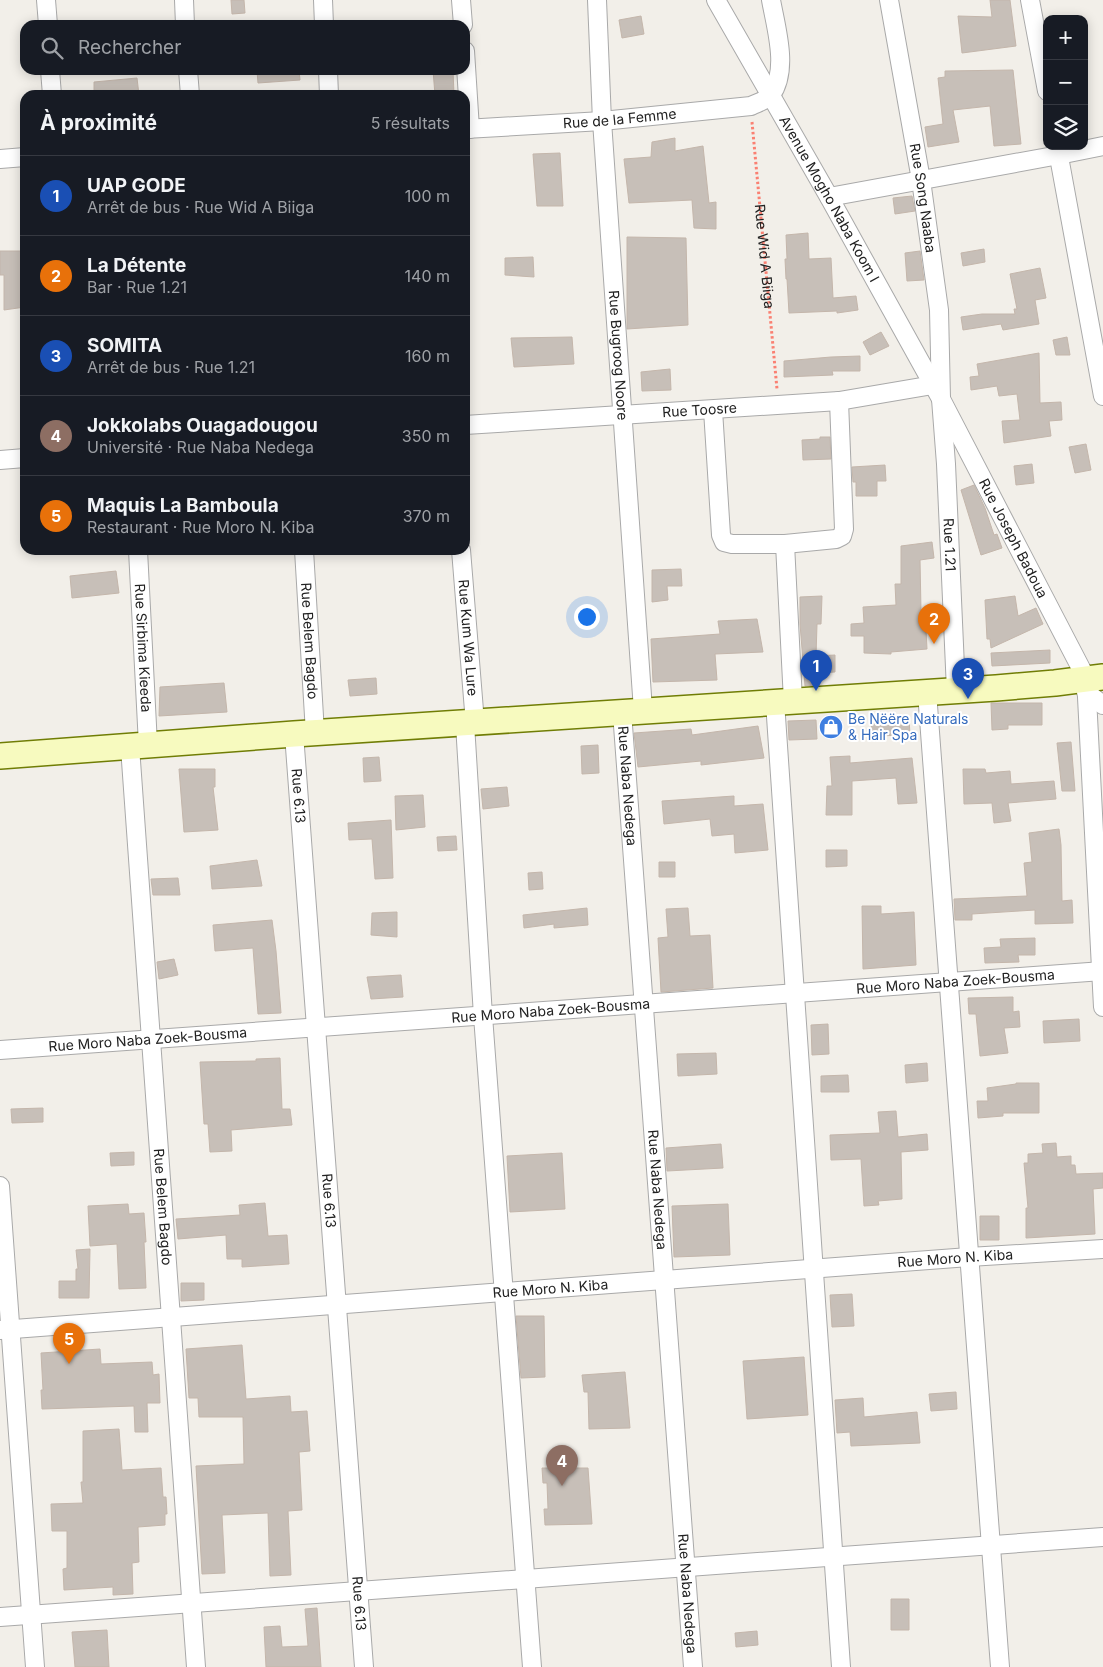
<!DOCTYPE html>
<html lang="fr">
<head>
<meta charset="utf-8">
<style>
  :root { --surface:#171b24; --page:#20242c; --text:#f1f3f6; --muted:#9ea1a6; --line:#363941; --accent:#db2777 }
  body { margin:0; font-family:Inter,sans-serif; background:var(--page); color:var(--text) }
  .controls { position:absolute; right:15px; top:15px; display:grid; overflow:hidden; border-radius:10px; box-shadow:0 2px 12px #0003 }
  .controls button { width:45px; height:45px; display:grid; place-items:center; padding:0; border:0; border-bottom:1px solid var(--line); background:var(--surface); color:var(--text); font:25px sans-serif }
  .you { position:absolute; left:586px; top:616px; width:18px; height:18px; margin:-12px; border:4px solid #fff; border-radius:50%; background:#1a73e8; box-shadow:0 0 0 8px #1a73e833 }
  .badge { display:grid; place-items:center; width:32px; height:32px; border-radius:50%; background:var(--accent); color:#fff; font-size:16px; font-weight:700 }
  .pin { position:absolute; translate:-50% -41px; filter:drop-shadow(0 1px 2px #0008) }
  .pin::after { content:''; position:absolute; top:26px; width:18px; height:15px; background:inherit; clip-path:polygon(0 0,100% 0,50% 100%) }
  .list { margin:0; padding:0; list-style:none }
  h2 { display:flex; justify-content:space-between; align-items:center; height:65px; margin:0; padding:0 20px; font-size:21px }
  h2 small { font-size:16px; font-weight:400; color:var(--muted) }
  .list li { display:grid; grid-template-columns:32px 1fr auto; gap:15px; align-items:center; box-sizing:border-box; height:80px; padding:0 20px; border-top:1px solid var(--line) }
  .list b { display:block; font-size:19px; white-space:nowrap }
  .list p { margin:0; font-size:16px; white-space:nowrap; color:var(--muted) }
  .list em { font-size:16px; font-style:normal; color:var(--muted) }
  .icon { flex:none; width:28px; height:28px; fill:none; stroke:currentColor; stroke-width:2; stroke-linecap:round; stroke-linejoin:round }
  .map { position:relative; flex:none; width:1103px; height:1667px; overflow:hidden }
  .search { position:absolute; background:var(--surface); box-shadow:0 2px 12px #0003; left:20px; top:20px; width:450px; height:55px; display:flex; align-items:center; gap:12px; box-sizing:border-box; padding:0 18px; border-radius:15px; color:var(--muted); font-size:19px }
  .panel { position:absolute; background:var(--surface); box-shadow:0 2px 12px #0003; left:20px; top:90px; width:450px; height:465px; border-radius:15px }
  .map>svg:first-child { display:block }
</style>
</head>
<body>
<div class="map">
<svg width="1103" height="1667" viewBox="0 0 1103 1667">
  <rect width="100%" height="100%" fill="#f2efe9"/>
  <path fill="#c7bfb8" stroke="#c4b6ab" d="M231 0H244L245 13 232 14Z
    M990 0H1010L1016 46 962 53 958 16 992 17Z
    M641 16 644 34 622 38 619 20Z
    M299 70 300 80 258 83 257 71Z
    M433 70H453L454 95H435Z
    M1013 70 1021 144 994 146 990 106 953 110 959 142 928 147 925 127 943 124 938 78 945 77V71Z
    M137 78 139 95H94V82Z
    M675 138V151L703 146 709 203 716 202V229L694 228 692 200 629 203 624 159 651 157 652 142Z
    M560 153 563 206H537L533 154Z
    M912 196 915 211 895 214 893 198Z
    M808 233 809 259 831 258 833 298 856 296 858 310 837 313V311L789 313 787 279H786L785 259H787L786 235Z
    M627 237 686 238 688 325 627 329Z
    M984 249 985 262 963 266 961 253Z
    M0 251H25V307L4 310V275H0Z
    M920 251 924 280 907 281 905 253Z
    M533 257 534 277 505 275V258Z
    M1040 268 1046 298 1035 300 1039 324 1003 330 1001 324 963 330 961 317 982 314H1015L1014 309H1017L1010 274Z
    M881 332 889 346 870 355 863 342Z
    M572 337 574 364 514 367 511 338Z
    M1067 337 1070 355H1056L1053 340Z
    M1039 353 1040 403 1061 402 1062 420 1049 421 1051 436 1004 443 1002 421 1020 420 1017 394 999 396 997 386 971 390 970 377 979 376 977 364Z
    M860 356V371H832L833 375 784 377V361L831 357Z
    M670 369 671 390 642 391 641 372Z
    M820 437H830L831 459 803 460 802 440 820 439Z
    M1086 444 1091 470 1075 473 1069 447Z
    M1032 464 1034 483 1016 485 1014 466Z
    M885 465 886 481H877V496H856V482H853L852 467Z
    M974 485 985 508 994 535 997 534 1002 548 981 555 961 490Z
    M932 542 934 558 920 560 921 611H925L927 649 891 652V654L864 653V636H851V624L864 623 863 607 896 605 895 584H901V546Z
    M681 569 682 586H667L668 600 652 602V570Z
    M116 571 119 593 72 598 70 576Z
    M822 596 821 624H817L816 656 835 655V672L815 673V685L805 686 800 624V597Z
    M1015 596 1018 616 1036 608 1043 624 991 648 990 639H987L985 600Z
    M757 619 763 652 715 654 717 680 653 682 651 639 720 634 718 621Z
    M1050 650V663L992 666 991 653Z
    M376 678 377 694 350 696 348 680Z
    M224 683 227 712 159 716 160 687Z
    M991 703H1042V725H1008V729L992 730Z
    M909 718 910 735 872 736 871 721 892 720V719Z
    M816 720 817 739 789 740 788 721Z
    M758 726 764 758 701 765V761L638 767 634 733 691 729 692 735Z
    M1071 742 1075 791H1062L1057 743Z
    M598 745 599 773 582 774 581 746Z
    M850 756V763L912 758 917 803 898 804 896 778 852 781V815H826L827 786H832L830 757Z
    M379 757 381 781 364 782 363 758Z
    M179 769H215V787H213L218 830 184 832Z
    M963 769H985L986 773 1010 771 1011 784 1054 781 1056 799 1008 803 1011 821 994 823 992 803 964 804Z
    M507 787 509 806 483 809 481 789Z
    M423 795 425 827 396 830 395 796Z
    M734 796V806L763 804 768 850 735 853 734 834 712 836 710 819 664 824 662 801Z
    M391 820 393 878 375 879 372 839 349 840 348 823Z
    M1059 829 1061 845 1062 901 1072 900 1073 923 1035 924V910L972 914V920H955L954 899 1027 896 1024 863 1032 862 1029 833Z
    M456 836 457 850 438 851 437 837Z
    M826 850H847V866L826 867Z
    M257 860 262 886 212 889 210 866Z
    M659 862H675V877H659Z
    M542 872 543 889 529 890 528 873Z
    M178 878 180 895H153L151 879Z
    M862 906H881V914L914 912 916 965 863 969Z
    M587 908 588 925 554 928V924L524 928 523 915Z
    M688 908 690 936 710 935 713 988 661 992 658 938 668 937 666 909Z
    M397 912V937L371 935 372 913Z
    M272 920 276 951 281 1013 258 1014 253 948 215 951 213 925Z
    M1035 938V955H1018L1019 962 985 963 984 948 1001 947 1000 939Z
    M174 959 178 975 159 979 157 962Z
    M401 975 403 997 371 999 367 977Z
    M1013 997V1012L1019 1011 1020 1027 1004 1028 1008 1053 980 1056 976 1014H969L968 998Z
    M1079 1019 1080 1041 1044 1043 1043 1021Z
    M828 1024 829 1054 812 1055 811 1025Z
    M716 1053 717 1074 678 1076 677 1054Z
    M280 1058 282 1109H290L292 1125 231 1130 232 1151 210 1152 208 1124H204L200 1062 256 1061V1059Z
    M927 1063 928 1081 906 1083 905 1065Z
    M848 1075 849 1092H821V1076Z
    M1016 1083H1039V1113H1003V1116L978 1118 977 1101H988L987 1088 1016 1084Z
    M43 1108V1122L12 1123 11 1109Z
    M896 1111 898 1137 927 1134 928 1150 901 1152 902 1199 878 1201 879 1205 864 1206 861 1159 831 1160 830 1135 880 1133 878 1112Z
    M1056 1143 1057 1157 1071 1156V1165H1075L1076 1174 1103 1173V1188L1093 1189 1095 1234 1026 1238V1208H1028L1024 1163H1028V1154L1043 1153 1042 1144Z
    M721 1144 723 1168 667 1171 666 1148Z
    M134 1152V1165L111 1166 110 1153Z
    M562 1153 565 1209 510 1212 507 1156Z
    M265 1203 268 1236 287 1235 289 1264 242 1267V1259H227L226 1235 178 1239 176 1219 240 1215 239 1205Z
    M128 1204 129 1214 144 1213 146 1242H144L146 1288 119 1289 117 1244 90 1246 88 1206Z
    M728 1204 730 1255 674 1257 672 1206Z
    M980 1216H999V1240H980Z
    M90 1249 89 1298H59V1281H76V1269H78L76 1250Z
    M181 1283H204V1300L181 1301Z
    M852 1294 854 1326 832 1327 830 1295Z
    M516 1316H544L545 1377 521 1378Z
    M242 1345 246 1399 290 1396 291 1412 307 1411 310 1451 299 1452 302 1510 288 1511 291 1575 270 1576 268 1513 222 1515 225 1573 202 1574 196 1466 244 1464 243 1417H199L198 1398H189L186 1349Z
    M100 1349 101 1364 152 1362 153 1375 159 1374 160 1403H147L148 1432H135L134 1406 42 1409 41 1390H43L41 1353Z
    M804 1357 808 1415 747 1419 743 1361Z
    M625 1372 630 1428 589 1429 588 1392H584L582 1375Z
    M956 1392 957 1409 931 1411 929 1394Z
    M863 1398 864 1417 917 1412 920 1443 851 1446 850 1432 837 1433 835 1400Z
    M119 1429 122 1470 161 1468 163 1497H166L167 1514H165V1525L138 1527 139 1562 132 1563 133 1594 113 1595V1587L64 1590 63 1569 67 1568V1531H52L51 1504 83 1503 81 1482H83V1431Z
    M542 1468H588L592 1524 545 1525 544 1509H548L547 1483H543Z
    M891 1599H909V1630H891Z
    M317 1608 321 1667H266L264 1627 280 1626 282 1647 308 1646 305 1609Z
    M107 1630 109 1667H75L72 1632Z
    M757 1631 758 1645 736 1647 735 1633Z"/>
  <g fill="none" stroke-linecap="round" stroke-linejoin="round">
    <g stroke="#a9a9a9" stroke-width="20">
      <g id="street">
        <path d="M46 0 48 25"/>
        <path d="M184 0 185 25"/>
        <path d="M323 0 324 25"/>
        <path d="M461 0 463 25"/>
        <path id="s2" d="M597 0 602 121 643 710"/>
        <path id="s3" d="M716 0 829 197 941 399 1086 678 1103 1007"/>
        <path id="s4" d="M889 0 921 180 939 310 941 399 946 464 956 690"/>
        <path d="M1030 0 1047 91"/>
        <path d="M465 51 470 129"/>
        <path d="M50 70 52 95"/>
        <path d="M188 70 190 95"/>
        <path d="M328 70 329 95"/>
        <path id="s5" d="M465 129 602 121 751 106C757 103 767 100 771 95 789 70 776 28 771 0"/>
        <path d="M1057 146 1103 396"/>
        <path d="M0 159 25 157"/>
        <path d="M829 197 1059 155 1103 146"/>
        <path d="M713 410 721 535 724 542 732 544H785L836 539 842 536 844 529 839 401"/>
        <path id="s6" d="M465 425 839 401 933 385"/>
        <path d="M0 460 25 458"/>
        <path d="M785 544 793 701"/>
        <path id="s7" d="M138 550 148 745"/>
        <path id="s8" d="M304 550 315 733"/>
        <path id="s9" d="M461 550 475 723"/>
        <path d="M927 692 1000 1667"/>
        <path d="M1086 692 1103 705"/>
        <path d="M775 702 841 1667"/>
        <path id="s10" d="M622 712 693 1667"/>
        <path d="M465 724 483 1016 532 1667"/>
        <path id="s11" d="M294 734 364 1667"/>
        <path id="s12" d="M130 747 196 1667"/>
        <path id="s13" d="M0 1050 1103 971"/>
        <path d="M0 1186 35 1667"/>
        <path id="s14" d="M0 1330 969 1257 1103 1249"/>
        <path d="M0 1617 1103 1537"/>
      </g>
    </g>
    <g stroke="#707d05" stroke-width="28">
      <path id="secondary" d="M0 756 294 734 996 688 1055 683 1103 677"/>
    </g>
    <path stroke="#fa8072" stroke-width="3" stroke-dasharray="2.5 2.5" stroke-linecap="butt" id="s1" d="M752 122 777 389"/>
    <use href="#street" stroke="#fff" stroke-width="18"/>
    <use href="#secondary" stroke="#f7fabf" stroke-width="25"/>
  </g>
  <defs>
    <g id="shop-disc" transform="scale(1.25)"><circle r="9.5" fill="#3f7fe0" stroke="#fff"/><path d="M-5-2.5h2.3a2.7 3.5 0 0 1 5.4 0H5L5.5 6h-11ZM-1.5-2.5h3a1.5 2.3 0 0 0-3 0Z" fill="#fff"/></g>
  </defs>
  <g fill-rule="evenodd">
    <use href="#shop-disc" x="831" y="727"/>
  </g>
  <g text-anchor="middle" stroke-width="4" stroke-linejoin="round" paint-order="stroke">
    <g font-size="14" fill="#222" stroke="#fff">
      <text dy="5" stroke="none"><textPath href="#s5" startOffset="155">Rue de la Femme</textPath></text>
      <text dy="5" stroke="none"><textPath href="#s3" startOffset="229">Avenue Mogho Naba Koom I</textPath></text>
      <text dy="5" stroke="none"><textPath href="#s4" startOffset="201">Rue Song Naaba</textPath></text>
      <text dy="5" stroke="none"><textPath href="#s1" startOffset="135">Rue Wid A Biiga</textPath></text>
      <text dy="5" stroke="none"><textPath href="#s2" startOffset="356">Rue Bugroog Noore</textPath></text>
      <text dy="5" stroke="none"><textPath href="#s6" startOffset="235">Rue Toosre</textPath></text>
      <text dy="5" stroke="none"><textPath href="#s3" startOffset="615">Rue Joseph Badoua</textPath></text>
      <text dy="5" stroke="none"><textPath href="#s4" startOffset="549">Rue 1.21</textPath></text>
      <text dy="5" stroke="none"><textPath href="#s9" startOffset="88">Rue Kum Wa Lure</textPath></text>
      <text dy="5" stroke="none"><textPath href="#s8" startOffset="91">Rue Belem Bagdo</textPath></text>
      <text dy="5" stroke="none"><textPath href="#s7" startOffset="98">Rue Sirbima Kieeda</textPath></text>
      <text dy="5" stroke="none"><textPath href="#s10" startOffset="74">Rue Naba Nedega</textPath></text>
      <text dy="5" stroke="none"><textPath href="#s11" startOffset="62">Rue 6.13</textPath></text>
      <text dy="5" stroke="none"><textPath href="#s13" startOffset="958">Rue Moro Naba Zoek-Bousma</textPath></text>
      <text dy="5" stroke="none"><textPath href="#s13" startOffset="552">Rue Moro Naba Zoek-Bousma</textPath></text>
      <text dy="5" stroke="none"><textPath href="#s13" startOffset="148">Rue Moro Naba Zoek-Bousma</textPath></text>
      <text dy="5" stroke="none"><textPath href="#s10" startOffset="479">Rue Naba Nedega</textPath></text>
      <text dy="5" stroke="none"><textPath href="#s11" startOffset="468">Rue 6.13</textPath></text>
      <text dy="5" stroke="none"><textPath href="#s12" startOffset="461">Rue Belem Bagdo</textPath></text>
      <text dy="5" stroke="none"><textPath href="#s14" startOffset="958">Rue Moro N. Kiba</textPath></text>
      <text dy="5" stroke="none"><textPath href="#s14" startOffset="552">Rue Moro N. Kiba</textPath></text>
      <text dy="5" stroke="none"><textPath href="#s10" startOffset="884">Rue Naba Nedega</textPath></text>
      <text dy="5" stroke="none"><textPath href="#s11" startOffset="872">Rue 6.13</textPath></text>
    </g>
    <g font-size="14" fill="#366cbe" stroke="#fff" text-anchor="start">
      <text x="848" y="724">Be Nëëre Naturals<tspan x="848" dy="16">&amp; Hair Spa</tspan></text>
    </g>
  </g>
</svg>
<div class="controls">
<button>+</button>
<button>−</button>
<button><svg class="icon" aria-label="layers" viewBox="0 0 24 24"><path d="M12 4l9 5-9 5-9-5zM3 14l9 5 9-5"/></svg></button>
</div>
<div class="you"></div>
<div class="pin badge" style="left:816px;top:691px;background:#1a4fb4">1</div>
<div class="pin badge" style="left:934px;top:644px;background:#e8710a">2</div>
<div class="pin badge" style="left:968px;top:699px;background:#1a4fb4">3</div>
<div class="pin badge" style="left:562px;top:1486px;background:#8d6e63">4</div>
<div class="pin badge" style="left:69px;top:1364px;background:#e8710a">5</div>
<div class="search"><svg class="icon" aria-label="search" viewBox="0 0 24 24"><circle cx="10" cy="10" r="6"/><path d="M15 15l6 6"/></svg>Rechercher</div>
<section class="panel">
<h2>À proximité<small>5 résultats</small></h2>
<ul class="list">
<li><span class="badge" style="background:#1a4fb4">1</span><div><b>UAP GODE</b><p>Arrêt de bus · Rue Wid A Biiga</p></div><em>100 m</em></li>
<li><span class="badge" style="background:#e8710a">2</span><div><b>La Détente</b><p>Bar · Rue 1.21</p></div><em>140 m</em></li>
<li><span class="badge" style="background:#1a4fb4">3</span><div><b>SOMITA</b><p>Arrêt de bus · Rue 1.21</p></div><em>160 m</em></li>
<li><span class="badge" style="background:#8d6e63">4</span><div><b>Jokkolabs Ouagadougou</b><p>Université · Rue Naba Nedega</p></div><em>350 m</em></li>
<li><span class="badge" style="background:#e8710a">5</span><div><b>Maquis La Bamboula</b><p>Restaurant · Rue Moro N. Kiba</p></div><em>370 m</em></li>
</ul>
</section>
</div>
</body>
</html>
